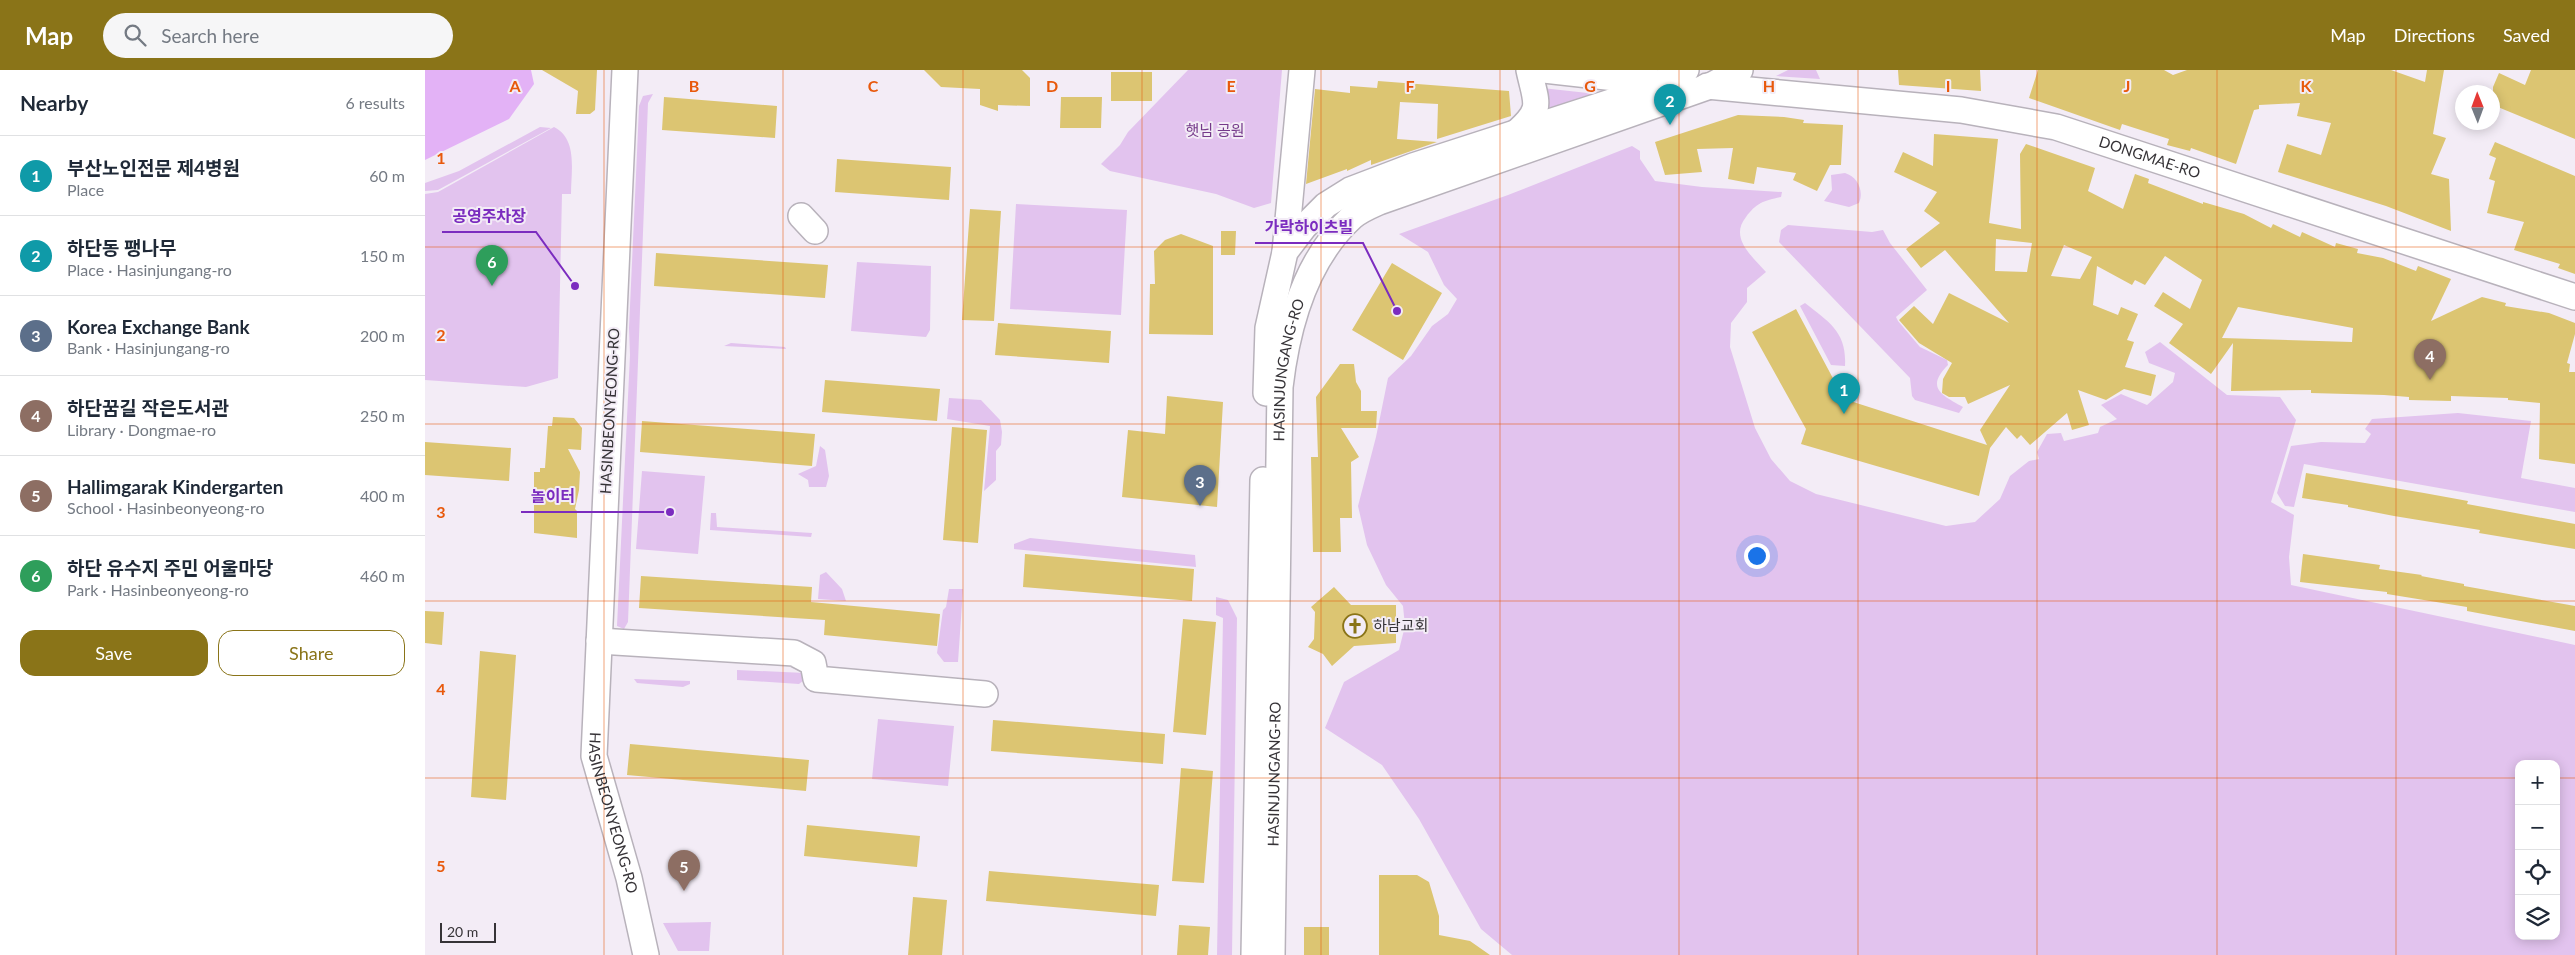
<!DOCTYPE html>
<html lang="en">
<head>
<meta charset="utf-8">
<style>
  :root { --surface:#fff; --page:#f6f6f7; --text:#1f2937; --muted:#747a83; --line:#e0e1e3; --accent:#8a7418 }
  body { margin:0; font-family:Lato,"Noto Sans KR",sans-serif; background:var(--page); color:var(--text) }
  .controls { position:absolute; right:15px; bottom:15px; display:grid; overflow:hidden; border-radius:10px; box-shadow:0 2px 12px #0003 }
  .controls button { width:45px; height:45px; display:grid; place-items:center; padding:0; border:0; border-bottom:1px solid var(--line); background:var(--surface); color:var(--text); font:25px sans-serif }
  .compass { position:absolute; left:2030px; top:15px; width:45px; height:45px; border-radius:50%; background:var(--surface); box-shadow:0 2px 12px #0003; rotate:359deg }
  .scale { position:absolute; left:15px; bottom:12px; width:56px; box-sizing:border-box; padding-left:5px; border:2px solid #363337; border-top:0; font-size:14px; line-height:18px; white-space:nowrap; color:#363337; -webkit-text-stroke:4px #f3ecf6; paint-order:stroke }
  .you { position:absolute; left:1331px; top:485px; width:18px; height:18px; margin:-12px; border:4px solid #fff; border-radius:50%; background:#1a73e8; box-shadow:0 0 0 8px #1a73e833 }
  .badge { display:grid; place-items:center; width:32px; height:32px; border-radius:50%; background:var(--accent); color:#fff; font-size:16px; font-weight:700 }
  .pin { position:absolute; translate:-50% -41px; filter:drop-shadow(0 1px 2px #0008) }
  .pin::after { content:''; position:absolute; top:26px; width:18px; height:15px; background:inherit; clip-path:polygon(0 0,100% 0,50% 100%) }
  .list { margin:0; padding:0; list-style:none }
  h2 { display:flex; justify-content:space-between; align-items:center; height:65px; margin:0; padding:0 20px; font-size:21px }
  h2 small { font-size:16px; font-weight:400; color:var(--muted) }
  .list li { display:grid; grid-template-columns:32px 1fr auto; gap:15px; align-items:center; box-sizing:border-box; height:80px; padding:0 20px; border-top:1px solid var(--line) }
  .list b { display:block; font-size:19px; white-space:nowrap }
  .list p { margin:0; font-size:16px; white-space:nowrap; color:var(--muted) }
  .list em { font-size:16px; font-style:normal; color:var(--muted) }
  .actions { display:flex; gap:10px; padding:15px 20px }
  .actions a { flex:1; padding:11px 0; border:1px solid var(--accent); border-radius:15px; text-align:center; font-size:18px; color:var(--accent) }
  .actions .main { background:var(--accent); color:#fff }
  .icon { flex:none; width:28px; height:28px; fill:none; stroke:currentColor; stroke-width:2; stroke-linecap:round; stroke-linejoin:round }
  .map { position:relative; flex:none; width:2150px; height:885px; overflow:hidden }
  header { display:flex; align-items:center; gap:30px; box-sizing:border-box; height:70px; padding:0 25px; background:var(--accent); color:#fff }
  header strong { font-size:24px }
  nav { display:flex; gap:28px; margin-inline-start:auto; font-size:18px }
  .search { width:350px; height:45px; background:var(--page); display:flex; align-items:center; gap:12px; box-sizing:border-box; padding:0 18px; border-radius:28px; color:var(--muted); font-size:19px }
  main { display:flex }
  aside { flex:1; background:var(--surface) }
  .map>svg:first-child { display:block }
</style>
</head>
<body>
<header>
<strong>Map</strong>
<div class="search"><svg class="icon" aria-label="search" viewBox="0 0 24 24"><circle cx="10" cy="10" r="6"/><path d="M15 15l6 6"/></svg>Search here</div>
<nav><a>Map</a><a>Directions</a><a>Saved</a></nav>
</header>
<main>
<aside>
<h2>Nearby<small>6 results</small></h2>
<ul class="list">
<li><span class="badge" style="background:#0f9aa8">1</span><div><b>부산노인전문 제4병원</b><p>Place</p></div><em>60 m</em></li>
<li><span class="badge" style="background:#0f9aa8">2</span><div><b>하단동 팽나무</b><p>Place · Hasinjungang-ro</p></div><em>150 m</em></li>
<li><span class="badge" style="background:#5c6f8a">3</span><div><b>Korea Exchange Bank</b><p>Bank · Hasinjungang-ro</p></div><em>200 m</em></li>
<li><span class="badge" style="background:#8d6e63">4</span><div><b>하단꿈길 작은도서관</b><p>Library · Dongmae-ro</p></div><em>250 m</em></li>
<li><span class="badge" style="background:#8d6e63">5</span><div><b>Hallimgarak Kindergarten</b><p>School · Hasinbeonyeong-ro</p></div><em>400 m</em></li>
<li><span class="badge" style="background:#2e9e5b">6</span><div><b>하단 유수지 주민 어울마당</b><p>Park · Hasinbeonyeong-ro</p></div><em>460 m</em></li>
</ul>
<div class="actions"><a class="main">Save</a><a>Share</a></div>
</aside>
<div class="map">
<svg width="2150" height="885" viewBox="0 0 2150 885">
  <rect width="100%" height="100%" fill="#f3ecf6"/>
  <path fill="#e2c3ee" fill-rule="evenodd" d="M763 0H857L846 133 829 138 791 124 685 101 676 94 695 75 703 62Z
    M1363 0H1391L1395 9 1351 6Z
    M1117 18 1181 25 1120 47Z
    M228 24 223 33 203 552 199 559 192 556 205 285 204 258 212 83 214 36 218 26Z
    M115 57 126 58 13 120 0 121V113L34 101Z
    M129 57C153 69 146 101 146 124H137L133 308 101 317 0 310V124L13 122Z
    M1207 76 1215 81V89L1230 111 1277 117 1357 122 1356 127C1340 130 1331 133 1321 147 1304 168 1327 186 1341 202L1322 218V232L1306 253 1305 277 1330 358 1346 389 1365 411 1391 424 1521 456 1550 452 1575 429 1585 406 1604 391 1614 389 1612 382 1622 364 1636 363 1639 371 1673 363 1675 357 1692 349 1676 335 1696 324 1722 335 1748 312 1750 303 1724 293 1720 282 1735 272 1802 325 1855 327 1871 350 1846 432 1869 445 1864 487 1866 515 2150 575V885H1087L1056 859 994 749 957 695 900 658 919 612 974 580 980 556 978 536 961 515 942 475 933 436 951 367 963 308 986 286 1007 256 1023 244 1032 229 1019 215 1003 182 974 164 1083 125ZM2094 694H2131V866H2094Z
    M1420 103C1433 107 1439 121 1434 133L1424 137 1399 131 1407 120 1406 105Z
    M591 134 702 140 696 245 585 239Z
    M1363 155 1447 162 1458 160 1465 173 1502 220 1471 247 1473 251 1495 277 1522 290 1523 295C1500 318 1517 325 1538 337L1534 343 1490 330 1487 326 1485 308 1354 172 1356 160Z
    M432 192 506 196 505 260 501 267 426 261Z
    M1380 233C1404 252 1422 262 1420 296L1406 295 1375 236Z
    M306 273 360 277 361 279 299 276Z
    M524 328 556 330 575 350 577 362 576 375 571 381V410L559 421 565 356 522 349Z
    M2033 343 2106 351 2096 408 2150 418V442L1879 394 1869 437 1860 436 1852 423 1866 376 1896 372 1940 373 1946 364 1940 359 1947 349Z
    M395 376 400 380 404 406 401 417H384L383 410 373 404 391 396Z
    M217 401 280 406 273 484 211 479Z
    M286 443H291L292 457 387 463 386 467 285 460Z
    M605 468 770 485 771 497 589 479V474Z
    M401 502 417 519 421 531 393 529 395 505Z
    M524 519H538L533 592H519L512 583 518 540 521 537Z
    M791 527 803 530 812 548 807 885H792L798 548 791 545Z
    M312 600 380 603 379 610 374 614 312 610Z
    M209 609 265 611V614L258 617 212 613Z
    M453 649 529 656 523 716 447 709Z
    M286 852 284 881H253L238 853Z"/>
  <path fill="#e3b2f6" d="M0 0H106L109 14 84 49 0 90Z"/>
  <path fill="#dcc572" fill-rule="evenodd" d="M117 0H172L170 40 165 44H151L153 21Z
    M499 0H597L605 8V36L573 35V41L555 35V19L516 17Z
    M1473 0H1555L1556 21 1474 15Z
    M1613 0H1739L1748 5 1762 0H1966L2000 12 2002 0H2019L2008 64 2021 68 2006 104 2024 109 2026 161 1961 136 1853 102 1862 74 1896 85 1906 53 1872 46 1875 33 1834 35V39L1829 40 1811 94 1766 78 1765 81 1742 75 1744 69 1697 54 1695 60 1604 28Z
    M2106 0H2150V69L2068 35V17L2074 3 2100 15Z
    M686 2H727V31H686Z
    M953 11 1084 21 1086 46 1012 69 1013 34 975 32 972 69 1012 72 946 95V90L922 101V99L881 114 890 19 925 23V16L952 18Z
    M239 27 352 36 350 68 237 60Z
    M636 27H677L676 58H635Z
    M1313 45 1359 47 1379 50 1378 53 1418 55 1416 95H1405L1392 121 1368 110 1371 103 1332 97 1329 114 1303 109 1308 78 1272 79 1277 102 1240 105 1230 72Z
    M1509 64 1573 69 1564 153 1596 159 1595 84 1601 74 1670 98 1663 121 1698 139 1710 104 1724 109 1723 113 1778 134V132L1819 144 1846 158 1848 154 1875 167 1877 162 1910 177 1911 173 1933 179 1932 183 1958 188 1991 201 1993 196 2026 209 2006 251 2057 227 2081 233 2080 236 2124 243 2150 253V264L2142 293 2145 294 2144 302H2150V394L2114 389 2115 333 2083 330V328L2026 326V331L1984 330V327L1959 325 1886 323V320L1806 321 1808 273 1786 304 1744 273 1758 254 1729 236 1738 222 1765 239 1777 210 1740 186 1720 215 1710 210 1707 215 1672 196 1668 235 1693 245 1696 237 1713 244 1702 270 1709 272 1700 297 1731 305 1726 326 1699 319 1681 330 1653 320 1664 355 1647 360 1642 343 1605 375 1596 365 1592 369 1581 357 1565 378 1554 426 1376 374 1381 359 1327 262 1371 239 1419 329 1562 375 1555 360 1585 315 1543 334 1540 327H1524L1517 323 1518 309 1527 293 1494 273 1474 250 1489 236 1508 254 1524 223 1584 253 1520 180 1496 198 1481 179 1515 153 1499 141 1512 122 1469 102 1478 82 1508 96ZM1571 169 1607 173 1602 202 1570 201ZM1639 175 1667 187 1655 209 1626 206ZM1813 237 1928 258 1927 272 1797 268Z
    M2070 72 2150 106V204L2133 198 2135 194 2089 180 2099 152 2062 143 2070 111 2064 109 2071 88 2064 85Z
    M412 89 526 97 524 130 410 122Z
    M545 139 576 141 569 251 537 250Z
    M796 161H811L810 185H796Z
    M756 164 788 176V265L724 264 725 214H730L729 181 740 170Z
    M231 183 403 195 400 228 229 216Z
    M967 193 1017 223 978 290 927 260Z
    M573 253 686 261 684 293 570 285Z
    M915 294H929L931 312 936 321V341H952L951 358H916L934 387 926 392 927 448H915L916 482H888L886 387H893L891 327Z
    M400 310 515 319 512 351 397 342Z
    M742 326 798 332 792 437 697 427 703 360 740 364Z
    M128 347 149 348 157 358 156 380 143 379 155 402 154 420 150 439 152 441V468L109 463V402H115V398H120L123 356H127Z
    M217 351 390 364 387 396 215 382Z
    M527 357 562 360 553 473 518 470Z
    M0 372 86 378 84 411 0 405Z
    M1881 403 1999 423 2043 431 2042 434 2150 454V479L2054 463 2055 460 1969 446 1923 437V435L1877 428Z
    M600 484 769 499 767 531 598 517Z
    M1878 484 1955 495 1954 499 1997 505 1996 506 2039 514V516L2150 536V561L2042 541V537L1962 524V522L1875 512Z
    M216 506 387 517 386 532 515 544 512 576 399 565 400 550 214 538Z
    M909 517 926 535H971V573L929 576 907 596 898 584 883 577 889 569 890 542 886 537Z
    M0 541 19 542 17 575 0 573Z
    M758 549 791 552 781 665 748 662Z
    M55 581 91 585 81 730 46 727Z
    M568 650 740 664 738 694 566 681Z
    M205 674 384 690 381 721 202 705Z
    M756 698 788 701 779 813 747 811Z
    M382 755 495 766 492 797 379 786Z
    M564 801 734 815 731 846 561 831Z
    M954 805H992L1004 812 1014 846V865L1045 871 1065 885H954Z
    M488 827 522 830 517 885H483Z
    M754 855 785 857 783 885H752Z
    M879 857H904V885H879Z"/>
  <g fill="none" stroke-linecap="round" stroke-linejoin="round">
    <g stroke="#b8b2bb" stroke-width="28">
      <g id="minor">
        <path id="s1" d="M200 0 169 686 204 808 221 885"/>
        <path d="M1119 0 1235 13"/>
        <path id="s2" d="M1282 16 1536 40 1631 57 2150 227"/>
        <path d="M1092 62C1119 38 1111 33 1104 0"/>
        <path d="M376 146 390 161"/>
        <path d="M860 182 877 0"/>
        <path d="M841 323 843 258 860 182 879 157 901 135 925 120 988 96 1220 21 1261 0"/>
        <path d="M174 571 369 583 388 593 391 609 560 624"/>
        <path d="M829 885 838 410"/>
        <path id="s3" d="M847 885 855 317C862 257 881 189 927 147 935 140 945 136 954 132L1285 16 1315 0"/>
      </g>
    </g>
    <use href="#minor" stroke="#fff" stroke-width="25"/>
  </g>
  <path fill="none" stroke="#e8590c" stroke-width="1" stroke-opacity="0.55" d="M179 0V885M358 0V885M538 0V885M717 0V885M896 0V885M1075 0V885M1254 0V885M1433 0V885M1612 0V885M1792 0V885M1971 0V885M0 177H2150M0 354H2150M0 531H2150M0 708H2094M2131 708H2150"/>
  <defs>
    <g id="church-ring" transform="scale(1.25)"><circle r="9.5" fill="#f3ecf6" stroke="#8a7418" stroke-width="1.5"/><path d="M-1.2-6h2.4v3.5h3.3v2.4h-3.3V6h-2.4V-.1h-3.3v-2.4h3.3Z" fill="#8a7418"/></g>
  </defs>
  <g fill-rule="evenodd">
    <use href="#church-ring" x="930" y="556"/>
  </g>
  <g text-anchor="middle" stroke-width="4" stroke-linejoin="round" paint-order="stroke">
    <g font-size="15" fill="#753a8a" stroke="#f3ecf6">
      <text x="790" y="66">햇님 공원</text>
    </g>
    <g font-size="15" fill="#363337" stroke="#f3ecf6">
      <text dy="5" stroke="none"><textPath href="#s2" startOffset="450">DONGMAE-RO</textPath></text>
      <text dy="5" stroke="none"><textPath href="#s3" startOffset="586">HASINJUNGANG-RO</textPath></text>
      <text transform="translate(185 341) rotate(-87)" y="5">HASINBEONYEONG-RO</text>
      <text dy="5" stroke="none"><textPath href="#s3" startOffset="181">HASINJUNGANG-RO</textPath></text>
      <text dy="5" stroke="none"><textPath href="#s1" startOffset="746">HASINBEONYEONG-RO</textPath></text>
    </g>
    <g font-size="15" fill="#363337" stroke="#f3ecf6" text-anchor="start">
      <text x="948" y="561">하남교회</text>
    </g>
  </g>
  <g font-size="16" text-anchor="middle" font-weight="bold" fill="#e8590c" stroke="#f3ecf6" stroke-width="4" stroke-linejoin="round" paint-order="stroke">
    <text x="90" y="22">A</text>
    <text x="269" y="22">B</text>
    <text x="448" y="22">C</text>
    <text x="627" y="22">D</text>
    <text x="806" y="22">E</text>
    <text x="985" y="22">F</text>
    <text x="1165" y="22">G</text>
    <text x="1344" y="22">H</text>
    <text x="1523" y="22">I</text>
    <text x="1702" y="22">J</text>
    <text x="1881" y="22">K</text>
    <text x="16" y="94">1</text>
    <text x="16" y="271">2</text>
    <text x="16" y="448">3</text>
    <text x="16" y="625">4</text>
    <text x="16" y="802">5</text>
  </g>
  <path fill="none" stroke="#7b2cbf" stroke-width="2" d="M150 216L111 162H17M972 241L938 173H830M245 442L161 442H96"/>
  <g fill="#7b2cbf" stroke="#f3ecf6" stroke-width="2">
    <circle cx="150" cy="216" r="5"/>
    <circle cx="972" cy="241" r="5"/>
    <circle cx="245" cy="442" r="5"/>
  </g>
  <g font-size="16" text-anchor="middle" font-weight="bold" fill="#7b2cbf" stroke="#f3ecf6" stroke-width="4" stroke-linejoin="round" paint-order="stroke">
    <text x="64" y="152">공영주차장</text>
    <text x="884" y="163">가락하이츠빌</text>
    <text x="128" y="432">놀이터</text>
  </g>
</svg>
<div class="controls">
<button>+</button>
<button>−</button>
<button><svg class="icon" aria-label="locate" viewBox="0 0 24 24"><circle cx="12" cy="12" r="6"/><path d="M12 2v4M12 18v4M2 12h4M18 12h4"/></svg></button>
<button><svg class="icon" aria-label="layers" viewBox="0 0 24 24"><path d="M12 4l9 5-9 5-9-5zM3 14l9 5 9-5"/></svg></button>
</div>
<svg class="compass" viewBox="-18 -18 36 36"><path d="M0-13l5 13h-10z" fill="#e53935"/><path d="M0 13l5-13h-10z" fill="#747a83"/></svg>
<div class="scale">20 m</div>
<div class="you"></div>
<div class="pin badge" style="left:1419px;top:344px;background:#0f9aa8">1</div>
<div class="pin badge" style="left:1245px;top:55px;background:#0f9aa8">2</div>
<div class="pin badge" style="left:775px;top:436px;background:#5c6f8a">3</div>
<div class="pin badge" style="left:2005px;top:310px;background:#8d6e63">4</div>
<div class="pin badge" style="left:259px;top:821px;background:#8d6e63">5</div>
<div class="pin badge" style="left:67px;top:216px;background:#2e9e5b">6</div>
</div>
</main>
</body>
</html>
